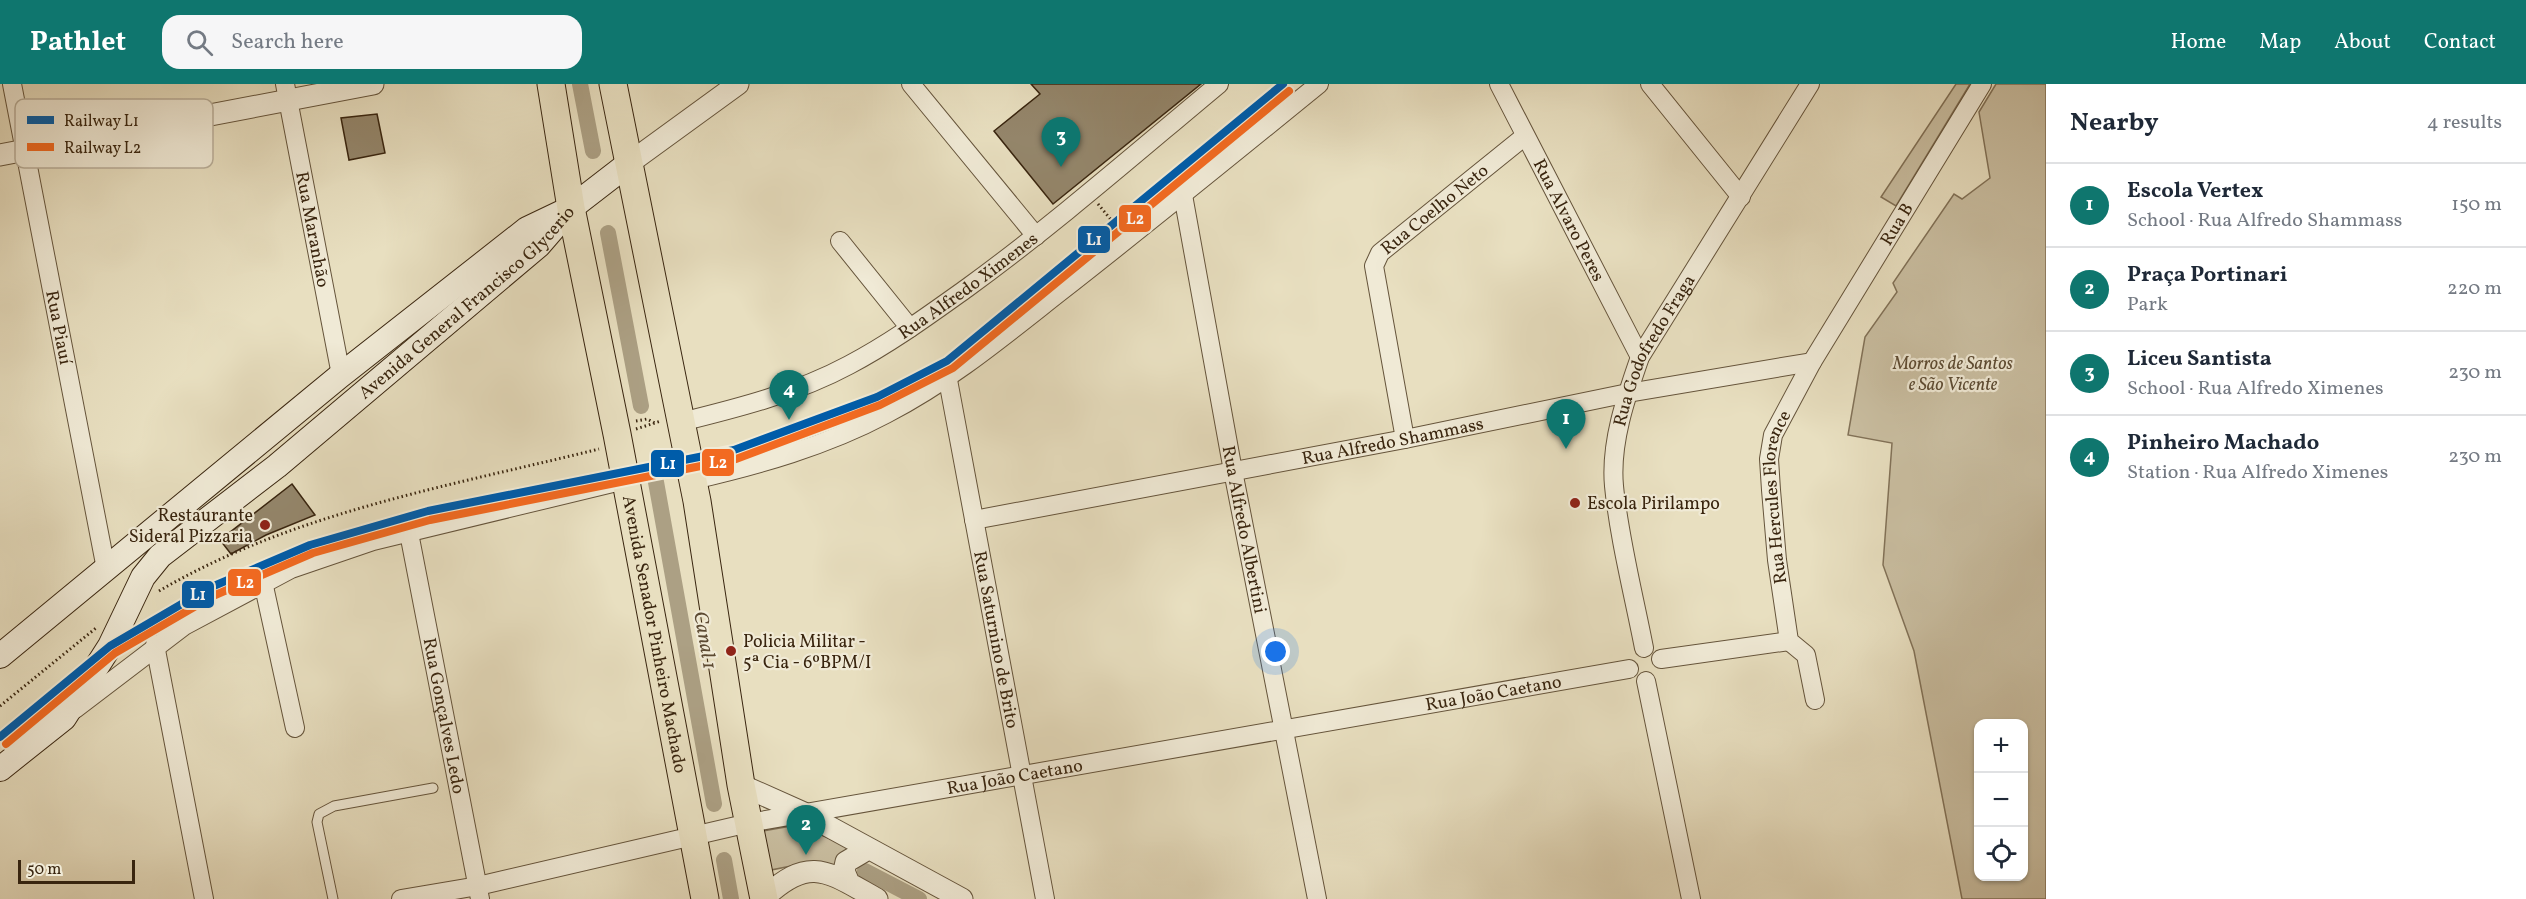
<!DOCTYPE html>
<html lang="en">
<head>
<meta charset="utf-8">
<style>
  :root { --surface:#fff; --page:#f6f6f7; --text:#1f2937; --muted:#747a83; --line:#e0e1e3; --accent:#0f766e }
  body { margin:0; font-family:Vollkorn,serif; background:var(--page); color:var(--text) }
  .controls { position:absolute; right:18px; bottom:18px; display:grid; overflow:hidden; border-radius:12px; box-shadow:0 2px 4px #0004 }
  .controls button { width:54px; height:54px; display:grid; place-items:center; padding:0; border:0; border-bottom:2px solid var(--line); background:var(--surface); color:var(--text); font:30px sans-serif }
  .scale { position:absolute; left:18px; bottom:15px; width:117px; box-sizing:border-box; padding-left:6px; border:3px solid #39250f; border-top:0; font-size:16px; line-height:21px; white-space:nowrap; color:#39250f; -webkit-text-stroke:4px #f0ead6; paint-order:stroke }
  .you { position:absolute; left:1276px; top:568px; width:21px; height:21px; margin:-15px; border:4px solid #fff; border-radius:50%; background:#1a73e8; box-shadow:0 0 0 9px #1a73e833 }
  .badge { display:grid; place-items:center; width:39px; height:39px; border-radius:50%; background:var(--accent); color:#fff; font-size:20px; font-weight:700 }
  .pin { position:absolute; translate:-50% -50px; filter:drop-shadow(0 2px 3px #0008) }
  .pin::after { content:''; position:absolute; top:32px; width:21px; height:18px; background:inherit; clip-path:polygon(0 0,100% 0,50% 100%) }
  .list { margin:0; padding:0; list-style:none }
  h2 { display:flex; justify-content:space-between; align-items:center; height:78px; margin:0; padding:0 24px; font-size:26px }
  h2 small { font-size:20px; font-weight:400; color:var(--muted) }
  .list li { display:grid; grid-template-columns:39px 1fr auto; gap:18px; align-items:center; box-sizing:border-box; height:84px; padding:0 24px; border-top:2px solid var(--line) }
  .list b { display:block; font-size:22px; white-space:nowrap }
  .list p { margin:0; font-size:20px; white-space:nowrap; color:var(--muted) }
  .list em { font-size:20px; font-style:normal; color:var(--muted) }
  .icon { flex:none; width:33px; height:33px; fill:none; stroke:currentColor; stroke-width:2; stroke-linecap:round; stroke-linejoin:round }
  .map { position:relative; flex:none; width:2046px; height:815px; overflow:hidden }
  header { display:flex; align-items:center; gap:36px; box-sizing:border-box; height:84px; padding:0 30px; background:var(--accent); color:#fff }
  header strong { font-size:28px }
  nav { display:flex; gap:33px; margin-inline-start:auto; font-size:21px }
  .search { width:420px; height:54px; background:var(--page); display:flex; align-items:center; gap:15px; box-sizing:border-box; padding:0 21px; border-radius:18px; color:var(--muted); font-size:22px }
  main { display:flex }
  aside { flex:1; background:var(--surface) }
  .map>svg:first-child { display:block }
</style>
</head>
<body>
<header>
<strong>Pathlet</strong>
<div class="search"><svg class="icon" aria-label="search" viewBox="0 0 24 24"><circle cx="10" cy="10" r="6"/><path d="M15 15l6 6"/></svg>Search here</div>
<nav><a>Home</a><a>Map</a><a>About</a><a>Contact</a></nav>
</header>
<main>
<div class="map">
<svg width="2046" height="815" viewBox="0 0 2046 815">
  <rect width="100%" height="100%" fill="#e8dfc0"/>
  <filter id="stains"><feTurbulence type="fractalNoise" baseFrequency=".00333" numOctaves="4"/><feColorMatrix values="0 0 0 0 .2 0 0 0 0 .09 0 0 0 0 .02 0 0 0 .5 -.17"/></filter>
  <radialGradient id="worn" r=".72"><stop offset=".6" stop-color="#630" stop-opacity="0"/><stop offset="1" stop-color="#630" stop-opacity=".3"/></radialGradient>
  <path fill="#cabfa2" stroke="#827258" stroke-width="1.5" fill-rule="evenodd" d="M1956 0H1970L1896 122 1881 113Z
    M1996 0H2046V815H1962L1914 567 1883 481 1892 359 1848 351 1865 253 1897 208 1893 199 1954 110 1962 115 1990 94 1979 28ZM1978 640H2024V792H1978Z
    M797 741 848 762 838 784 801 780 771 786 763 747Z"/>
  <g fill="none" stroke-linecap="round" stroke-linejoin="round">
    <path stroke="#aca084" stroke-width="16" d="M580 0 593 67
      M608 149 641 322
      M656 398 714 720
      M724 776 731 815
      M865 787 919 815"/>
  </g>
  <path fill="#94866b" stroke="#39250f" stroke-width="1.5" d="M1031 0H1201L1053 120 994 47 1040 10Z
    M377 30 385 69 349 76 341 34Z
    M292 400 315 431 266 451 231 470 220 456Z"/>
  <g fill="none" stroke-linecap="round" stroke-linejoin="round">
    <g stroke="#65543b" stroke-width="11">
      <path id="service" d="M333 815 317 738 319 730 334 722 433 704"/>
    </g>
    <g stroke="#65543b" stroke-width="20">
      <g id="minor">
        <path id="s1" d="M12 0 106 485"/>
        <path id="s2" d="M285 0 341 291"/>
        <path d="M911 0 1036 152"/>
        <path id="s3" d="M1499 0 1640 273"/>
        <path d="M1650 0 1741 113"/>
        <path id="s4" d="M1183 111 1233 387 1317 815"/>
        <path d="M840 157 910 244"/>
        <path id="s5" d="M948 296 1045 815"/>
        <path id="s6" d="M681 338C738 324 797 309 849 281 891 259 929 231 967 204 1055 140 1136 69 1219 0"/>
        <path id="s7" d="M1405 355 1374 182 1380 169 1525 52"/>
        <path d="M693 396C758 381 826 362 886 330 950 297 1004 252 1060 208 1147 140 1233 70 1319 0"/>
        <path id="s8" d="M974 436 1405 355 1628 309 1812 278"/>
        <path id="s9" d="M409 449 480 815"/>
        <path d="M263 498 295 644"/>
        <path d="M155 561 204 815"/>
        <path id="s10" d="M1644 564C1634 512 1619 454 1614 402 1610 359 1626 313 1640 273L1810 0"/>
        <path d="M1661 575 1789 557"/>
        <path d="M1646 597 1691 815"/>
        <path id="s11" d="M1815 616 1806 571 1789 557 1777 476 1771 406 1769 375 1773 351 1812 278 1982 0"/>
        <path d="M75 625 184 542 291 485 373 457 625 396"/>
        <path id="s12" d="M401 815 478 802 749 739 1629 585"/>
      </g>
    </g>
    <g stroke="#65543b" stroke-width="23">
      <path id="tertiary" d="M0 71 373 0
        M628 80 738 0
        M741 701 804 729 962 815
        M849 799 844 787 846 778 868 765
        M764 814C810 770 828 788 877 815"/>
    </g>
    <g stroke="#39250f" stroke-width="26">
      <g id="secondary">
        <path d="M0 572 341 291 527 145 571 124 628 80"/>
        <path id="s13" d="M0 685 64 634 110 562 143 493 160 472 277 382 539 161 571 124"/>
      </g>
    </g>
    <g stroke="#39250f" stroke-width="29">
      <g id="primary">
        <path id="s14" d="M551 0 571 124 617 350 705 815"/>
        <path d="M613 0 697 417 741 701 764 815"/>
      </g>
    </g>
    <path stroke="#39250f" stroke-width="3" stroke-dasharray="1.5 3" stroke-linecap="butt" d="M1098 120 1117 143
      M636 337 647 335 655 339
      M636 345 661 337
      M159 507C294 428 450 402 599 365
      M0 622 96 544"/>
    <use href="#service" stroke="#f0ead6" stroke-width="9"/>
    <use href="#minor" stroke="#f0ead6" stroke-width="18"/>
    <use href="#tertiary" stroke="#f0ead6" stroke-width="21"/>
    <use href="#secondary" stroke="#f0ead6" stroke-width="24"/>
    <use href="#primary" stroke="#e8dfc0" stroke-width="27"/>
    <g stroke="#f0ead6" stroke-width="12">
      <path id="rail-1" d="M0 653 110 562 209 504 310 461 428 427 734 366 877 313 947 277 1283 0"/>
    </g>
    <g stroke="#f0ead6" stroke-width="12">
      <path id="rail-2" d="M6 660 115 569 213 512 313 469 430 436 736 375 880 321 953 284 1289 7"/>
    </g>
    <use href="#rail-1" stroke="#005ca9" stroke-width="8"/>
    <use href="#rail-2" stroke="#f26a21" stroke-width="8"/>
  </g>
  <g fill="#8f2418" stroke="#f0ead6" stroke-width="2">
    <circle cx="1575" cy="419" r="6"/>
    <circle cx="265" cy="441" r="6"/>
    <circle cx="731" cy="567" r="6"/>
  </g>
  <g text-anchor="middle" stroke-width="4.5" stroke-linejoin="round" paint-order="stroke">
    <g font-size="18" fill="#39250f" stroke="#f0ead6">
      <text dy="6" stroke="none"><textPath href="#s7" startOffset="260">Rua Coelho Neto</textPath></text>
      <text dy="6" stroke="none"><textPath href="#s3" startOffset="153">Rua Alvaro Peres</textPath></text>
      <text dy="6" stroke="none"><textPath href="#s11" startOffset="520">Rua B</textPath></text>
      <text dy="6" stroke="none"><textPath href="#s2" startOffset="148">Rua Maranhão</textPath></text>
      <text dy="6" stroke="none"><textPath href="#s6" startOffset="321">Rua Alfredo Ximenes</textPath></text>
      <text dy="6" stroke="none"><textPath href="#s13" startOffset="669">Avenida General Francisco Glycerio</textPath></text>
      <text dy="6" stroke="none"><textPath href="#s1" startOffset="248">Rua Piauí</textPath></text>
      <text dy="6" stroke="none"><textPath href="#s10" startOffset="309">Rua Godofredo Fraga</textPath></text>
      <text dy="6" stroke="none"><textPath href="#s8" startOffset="426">Rua Alfredo Shammass</textPath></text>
      <text dy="6" stroke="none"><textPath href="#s11" startOffset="214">Rua Hercules Florence</textPath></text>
      <text dy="6" stroke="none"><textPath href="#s4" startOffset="340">Rua Alfredo Albertini</textPath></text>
      <text dy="6" stroke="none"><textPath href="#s14" startOffset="560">Avenida Senador Pinheiro Machado</textPath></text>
      <text dy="6" stroke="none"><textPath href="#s5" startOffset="264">Rua Saturnino de Brito</textPath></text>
      <text dy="6" stroke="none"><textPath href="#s12" startOffset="1112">Rua João Caetano</textPath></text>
      <text dy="6" stroke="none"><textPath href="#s9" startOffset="186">Rua Gonçalves Ledo</textPath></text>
      <text dy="6" stroke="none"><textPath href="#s12" startOffset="626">Rua João Caetano</textPath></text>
    </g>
    <g font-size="18" font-style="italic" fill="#5d4c34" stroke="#f0ead6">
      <text x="1953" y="285">Morros de Santos<tspan x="1953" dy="21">e São Vicente</tspan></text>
    </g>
    <g font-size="18" fill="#39250f" stroke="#f0ead6" text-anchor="start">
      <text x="1587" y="425">Escola Pirilampo</text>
      <text x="253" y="437" text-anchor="end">Restaurante<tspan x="253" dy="21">Sideral Pizzaria</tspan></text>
      <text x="743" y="563">Policia Militar -<tspan x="743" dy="21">5ª Cia - 6ºBPM/I</tspan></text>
    </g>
    <g font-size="20" font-style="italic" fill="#5c4a32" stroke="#f0ead6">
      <text transform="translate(706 556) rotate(80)" y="7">Canal 1</text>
    </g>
  </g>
  <rect x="15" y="15" width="198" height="69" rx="9" fill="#f0ead6" stroke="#b9af9a" stroke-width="1.5"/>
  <rect x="27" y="32" width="27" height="8" fill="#005ca9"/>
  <rect x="27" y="59" width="27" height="8" fill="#f26a21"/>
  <g font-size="16" fill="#39250f">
    <text x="64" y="42">Railway L1</text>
    <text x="64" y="69">Railway L2</text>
  </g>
  <g stroke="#f0ead6" stroke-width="2">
    <rect x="1118" y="120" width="34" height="29" rx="6" fill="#f26a21"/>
    <rect x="1077" y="141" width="34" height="29" rx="6" fill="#005ca9"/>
    <rect x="701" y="364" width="34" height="29" rx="6" fill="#f26a21"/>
    <rect x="650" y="365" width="35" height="29" rx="6" fill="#005ca9"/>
    <rect x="227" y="484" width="35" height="29" rx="6" fill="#f26a21"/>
    <rect x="181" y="496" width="34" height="29" rx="6" fill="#005ca9"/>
  </g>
  <g font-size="16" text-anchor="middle" font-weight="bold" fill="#fff">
    <text x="1135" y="140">L2</text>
    <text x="1094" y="161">L1</text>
    <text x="718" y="384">L2</text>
    <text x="668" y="385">L1</text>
    <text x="245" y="504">L2</text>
    <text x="198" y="516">L1</text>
  </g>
  <rect width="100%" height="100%" filter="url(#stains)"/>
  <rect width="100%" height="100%" fill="url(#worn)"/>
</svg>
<div class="controls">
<button>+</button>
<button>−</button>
<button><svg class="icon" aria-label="locate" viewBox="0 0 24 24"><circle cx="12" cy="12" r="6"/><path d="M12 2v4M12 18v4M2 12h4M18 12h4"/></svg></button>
</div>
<div class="scale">50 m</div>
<div class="you"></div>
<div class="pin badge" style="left:1566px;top:365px">1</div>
<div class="pin badge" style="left:806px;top:771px">2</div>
<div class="pin badge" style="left:1061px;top:83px">3</div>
<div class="pin badge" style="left:789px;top:336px">4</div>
</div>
<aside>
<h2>Nearby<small>4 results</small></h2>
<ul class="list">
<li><span class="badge">1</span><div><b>Escola Vertex</b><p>School · Rua Alfredo Shammass</p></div><em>150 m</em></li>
<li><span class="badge">2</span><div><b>Praça Portinari</b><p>Park</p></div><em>220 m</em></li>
<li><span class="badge">3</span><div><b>Liceu Santista</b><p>School · Rua Alfredo Ximenes</p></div><em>230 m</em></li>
<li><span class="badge">4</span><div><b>Pinheiro Machado</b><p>Station · Rua Alfredo Ximenes</p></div><em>230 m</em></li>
</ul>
</aside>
</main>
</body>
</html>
